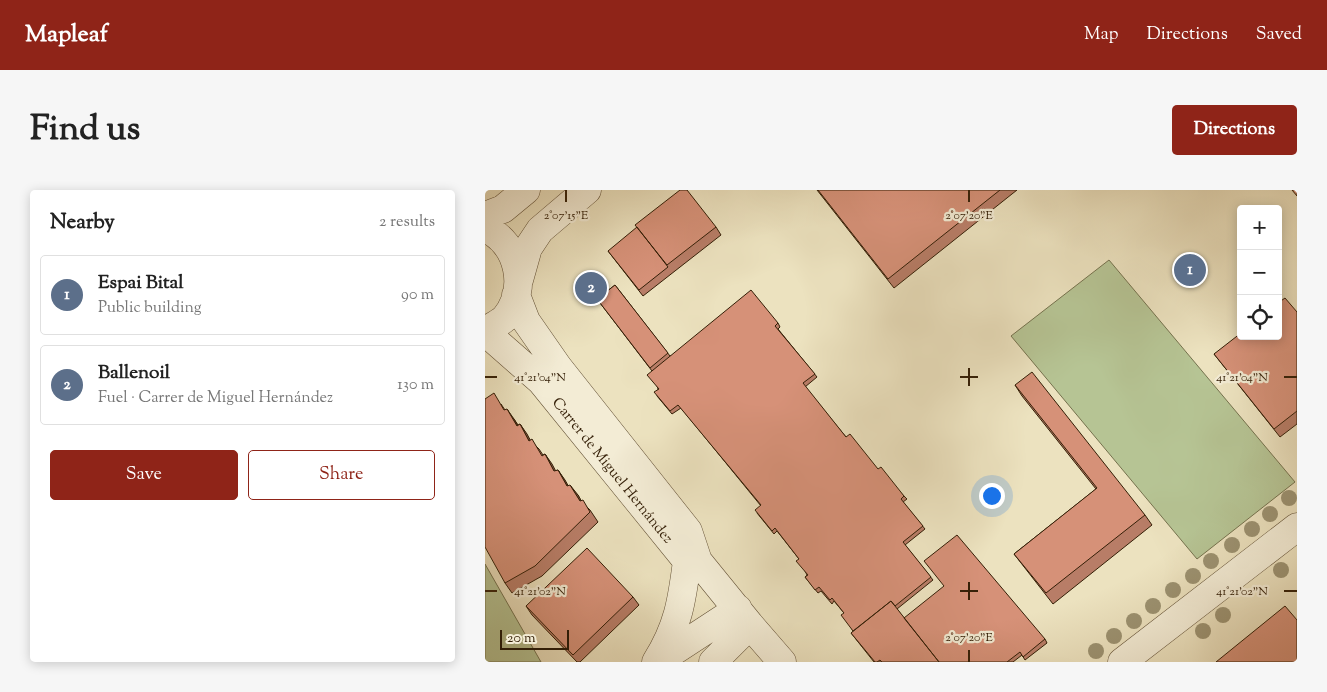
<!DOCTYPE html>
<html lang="en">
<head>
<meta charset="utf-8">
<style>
  :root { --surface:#fff; --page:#f6f6f6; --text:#222; --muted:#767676; --line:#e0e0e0; --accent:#8f2418 }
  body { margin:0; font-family:"Sorts Mill Goudy",serif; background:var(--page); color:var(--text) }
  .controls { position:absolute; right:15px; top:15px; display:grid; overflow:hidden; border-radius:5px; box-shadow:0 2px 12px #0003 }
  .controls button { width:45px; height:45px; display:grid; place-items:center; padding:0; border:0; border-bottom:1px solid var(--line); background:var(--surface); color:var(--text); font:25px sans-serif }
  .scale { position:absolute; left:15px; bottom:12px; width:69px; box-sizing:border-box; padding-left:5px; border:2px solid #341f07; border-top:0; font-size:14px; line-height:18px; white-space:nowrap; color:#341f07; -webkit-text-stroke:4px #f3ecd5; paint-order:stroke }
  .you { position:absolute; left:506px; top:305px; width:18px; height:18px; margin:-12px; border:4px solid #fff; border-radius:50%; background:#1a73e8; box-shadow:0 0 0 8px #1a73e833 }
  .badge { display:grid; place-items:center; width:32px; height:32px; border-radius:50%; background:var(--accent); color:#fff; font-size:16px; font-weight:700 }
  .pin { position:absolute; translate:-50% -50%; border:2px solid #fff; box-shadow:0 1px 5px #0006 }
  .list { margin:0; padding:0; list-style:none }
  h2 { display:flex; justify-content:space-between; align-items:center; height:65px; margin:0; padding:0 20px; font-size:21px }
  h2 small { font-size:16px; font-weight:400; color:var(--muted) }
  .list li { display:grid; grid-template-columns:32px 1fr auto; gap:15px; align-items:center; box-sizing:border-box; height:80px; margin:0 10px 10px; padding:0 10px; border:1px solid var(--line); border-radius:5px }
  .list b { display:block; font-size:19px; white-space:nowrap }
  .list p { margin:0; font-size:16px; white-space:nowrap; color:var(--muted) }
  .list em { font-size:16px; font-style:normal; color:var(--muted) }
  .actions { display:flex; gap:10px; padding:15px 20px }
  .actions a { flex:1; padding:11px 0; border:1px solid var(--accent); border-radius:5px; text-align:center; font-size:18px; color:var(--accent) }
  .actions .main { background:var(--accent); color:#fff }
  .icon { flex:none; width:28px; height:28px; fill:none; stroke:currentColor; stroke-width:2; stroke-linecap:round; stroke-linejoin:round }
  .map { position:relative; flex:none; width:812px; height:472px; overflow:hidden; border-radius:5px }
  header { display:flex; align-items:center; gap:30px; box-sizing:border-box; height:70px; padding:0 25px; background:var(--accent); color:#fff }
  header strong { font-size:24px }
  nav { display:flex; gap:28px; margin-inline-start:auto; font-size:18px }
  .intro { display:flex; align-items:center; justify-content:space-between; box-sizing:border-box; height:120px; padding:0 30px }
  h1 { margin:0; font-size:35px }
  .button { padding:12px 22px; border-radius:5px; background:var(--accent); color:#fff; font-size:18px; font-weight:700 }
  main { display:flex; gap:30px; padding:0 30px }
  aside { flex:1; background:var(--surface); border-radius:5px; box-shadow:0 2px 12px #0003 }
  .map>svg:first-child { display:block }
</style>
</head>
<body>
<header>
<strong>Mapleaf</strong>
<nav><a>Map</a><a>Directions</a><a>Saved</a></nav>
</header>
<div class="intro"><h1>Find us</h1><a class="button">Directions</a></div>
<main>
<aside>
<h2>Nearby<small>2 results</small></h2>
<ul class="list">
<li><span class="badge" style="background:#5c6f8a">1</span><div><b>Espai Bital</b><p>Public building</p></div><em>90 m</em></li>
<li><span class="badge" style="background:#5c6f8a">2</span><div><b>Ballenoil</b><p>Fuel · Carrer de Miguel Hernández</p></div><em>130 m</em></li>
</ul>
<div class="actions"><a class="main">Save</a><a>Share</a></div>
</aside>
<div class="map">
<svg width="812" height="472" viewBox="0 0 812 472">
  <rect width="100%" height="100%" fill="#ece2bf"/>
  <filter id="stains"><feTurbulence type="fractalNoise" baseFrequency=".004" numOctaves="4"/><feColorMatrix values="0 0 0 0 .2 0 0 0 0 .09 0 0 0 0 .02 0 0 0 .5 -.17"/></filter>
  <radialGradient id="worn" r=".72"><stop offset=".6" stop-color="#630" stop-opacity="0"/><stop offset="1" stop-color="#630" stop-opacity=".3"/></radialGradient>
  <path fill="#b6c494" stroke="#75724e" d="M624 70 810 292 712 369 526 146Z
    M0 374 56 472H0Z"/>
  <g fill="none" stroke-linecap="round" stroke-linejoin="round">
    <g stroke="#625035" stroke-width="29">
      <path id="minor" d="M0 26 18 19 41 0
        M0 38C34 54 44 98 20 128 15 133 6 137 0 141
        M34 90 43 58 55 40 102 0
        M31 105 41 131 73 177 203 341 213 371 265 435 297 472
        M0 142 56 191 202 371H213
        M171 472C193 437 197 411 202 371
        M172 472 253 419
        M228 472 265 435
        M637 472 812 337"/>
    </g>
    <use href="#minor" stroke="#f3ecd5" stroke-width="28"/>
  </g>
  <g fill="#9c9271">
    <circle cx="804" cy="308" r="8"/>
    <circle cx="785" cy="324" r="8"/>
    <circle cx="767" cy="339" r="8"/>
    <circle cx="747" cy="355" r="8"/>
    <circle cx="726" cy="371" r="8"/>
    <circle cx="796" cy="380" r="8"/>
    <circle cx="708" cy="386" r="8"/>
    <circle cx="688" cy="400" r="8"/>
    <circle cx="668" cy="416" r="8"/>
    <circle cx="738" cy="425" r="8"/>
    <circle cx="649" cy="431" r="8"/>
    <circle cx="718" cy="441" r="8"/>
    <circle cx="629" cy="446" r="8"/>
    <circle cx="611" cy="461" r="8"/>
  </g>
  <path fill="#b87d67" stroke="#341f07" d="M332 0H532L409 98Z
    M231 37 236 45 158 106 123 61Z
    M130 95 185 166 293 133 295 137 293 139 332 187 320 197 361 247 419 306 422 309 418 312 440 339 420 355 448 390 412 419 419 428 560 449 562 453 540 470 537 465 528 472H389L366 443 368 441 359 423 349 411 347 414 336 401 333 403 320 387 322 385 314 369 292 341 289 344 272 323 276 316 196 218 187 224 172 206 173 199 167 181 112 109Z
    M105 96 110 103 105 107 100 100Z
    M812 122V234L795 247 729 164Z
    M530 195 660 325 667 335 568 414 529 364 611 299 537 206Z
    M16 214 20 220 29 229 33 235 35 234 45 250 54 259 58 265 60 264 70 281 73 280 83 296 93 305 96 311 105 320 113 332 57 386 27 403 20 393Z
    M148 407 154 415 95 472H92L47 425 41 416Z"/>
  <path fill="#966654" stroke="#341f07" d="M22 219 29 229 39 246 32 236Z
    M35 234 42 244 51 261 44 251Z
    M60 264 67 274 76 291 69 281Z
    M73 280 80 290 89 306 82 296Z
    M85 295 93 305 102 321 95 311Z"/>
  <path fill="#d69178" stroke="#341f07" d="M195 0H202L231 37 182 75 150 35Z
    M333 0H515L403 89Z
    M807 0H812V6Z
    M152 37 183 77 154 100 123 61Z
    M130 95 183 163 165 178 112 109Z
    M105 96 108 100 103 103 100 100Z
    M266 100 293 133 290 136 330 184 318 193 361 247 365 244 393 279 396 277 419 306 416 309 438 336 418 352 446 387 410 416 406 411 368 441 356 425 359 423 347 408 345 410 334 397 330 400 320 387 323 385 311 371 314 369 290 338 287 341 270 320 276 315 193 215 185 221 169 202 174 199 162 185Z
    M800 108 812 122V221L789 239 729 164 756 143V146H793V113Z
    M547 182 660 325 561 403 529 364 612 298 530 195Z
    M9 203 19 220 22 219 32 236 35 234 44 251 47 249 57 266 60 264 69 281 73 280 82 296 85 295 95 311 98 310 105 322 50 376 20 393 0 357V209Z
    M472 345 560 449 538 467 535 462 522 472H454L419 428 459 396 439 371Z
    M102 358 148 407 88 465 41 416Z
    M406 411 454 472H397L395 470 392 472H390L366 443Z
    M800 416 812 430V472H731Z"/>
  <path fill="none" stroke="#341f07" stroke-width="2" d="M81 0V12M484 0V12M484 178V196M0 187H12M475 187H493M799 187H812M484 392V410M0 401H12M475 401H493M799 401H812M484 460V472"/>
  <g text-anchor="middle" stroke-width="4.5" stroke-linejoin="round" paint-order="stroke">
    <g font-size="15" fill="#341f07" stroke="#f3ecd5">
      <text transform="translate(128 280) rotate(51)" y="5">Carrer de Miguel Hernández</text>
    </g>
  </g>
  <g font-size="12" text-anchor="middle" fill="#341f07" stroke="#f3ecd5" stroke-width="4.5" stroke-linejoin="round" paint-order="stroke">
    <text x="81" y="29">2°07'15"E</text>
    <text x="484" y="29">2°07'20"E</text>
    <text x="55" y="191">41°21'04"N</text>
    <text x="757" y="191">41°21'04"N</text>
    <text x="55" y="405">41°21'02"N</text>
    <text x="757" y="405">41°21'02"N</text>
    <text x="484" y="451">2°07'20"E</text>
  </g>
  <rect width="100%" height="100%" filter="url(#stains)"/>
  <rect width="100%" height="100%" fill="url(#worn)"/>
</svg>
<div class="controls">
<button>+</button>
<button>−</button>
<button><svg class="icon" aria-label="locate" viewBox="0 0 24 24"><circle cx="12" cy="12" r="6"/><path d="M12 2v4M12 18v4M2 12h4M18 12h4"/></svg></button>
</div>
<div class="scale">20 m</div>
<div class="you"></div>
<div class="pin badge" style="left:705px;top:80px;background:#5c6f8a">1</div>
<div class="pin badge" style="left:106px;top:98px;background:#5c6f8a">2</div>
</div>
</main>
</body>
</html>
